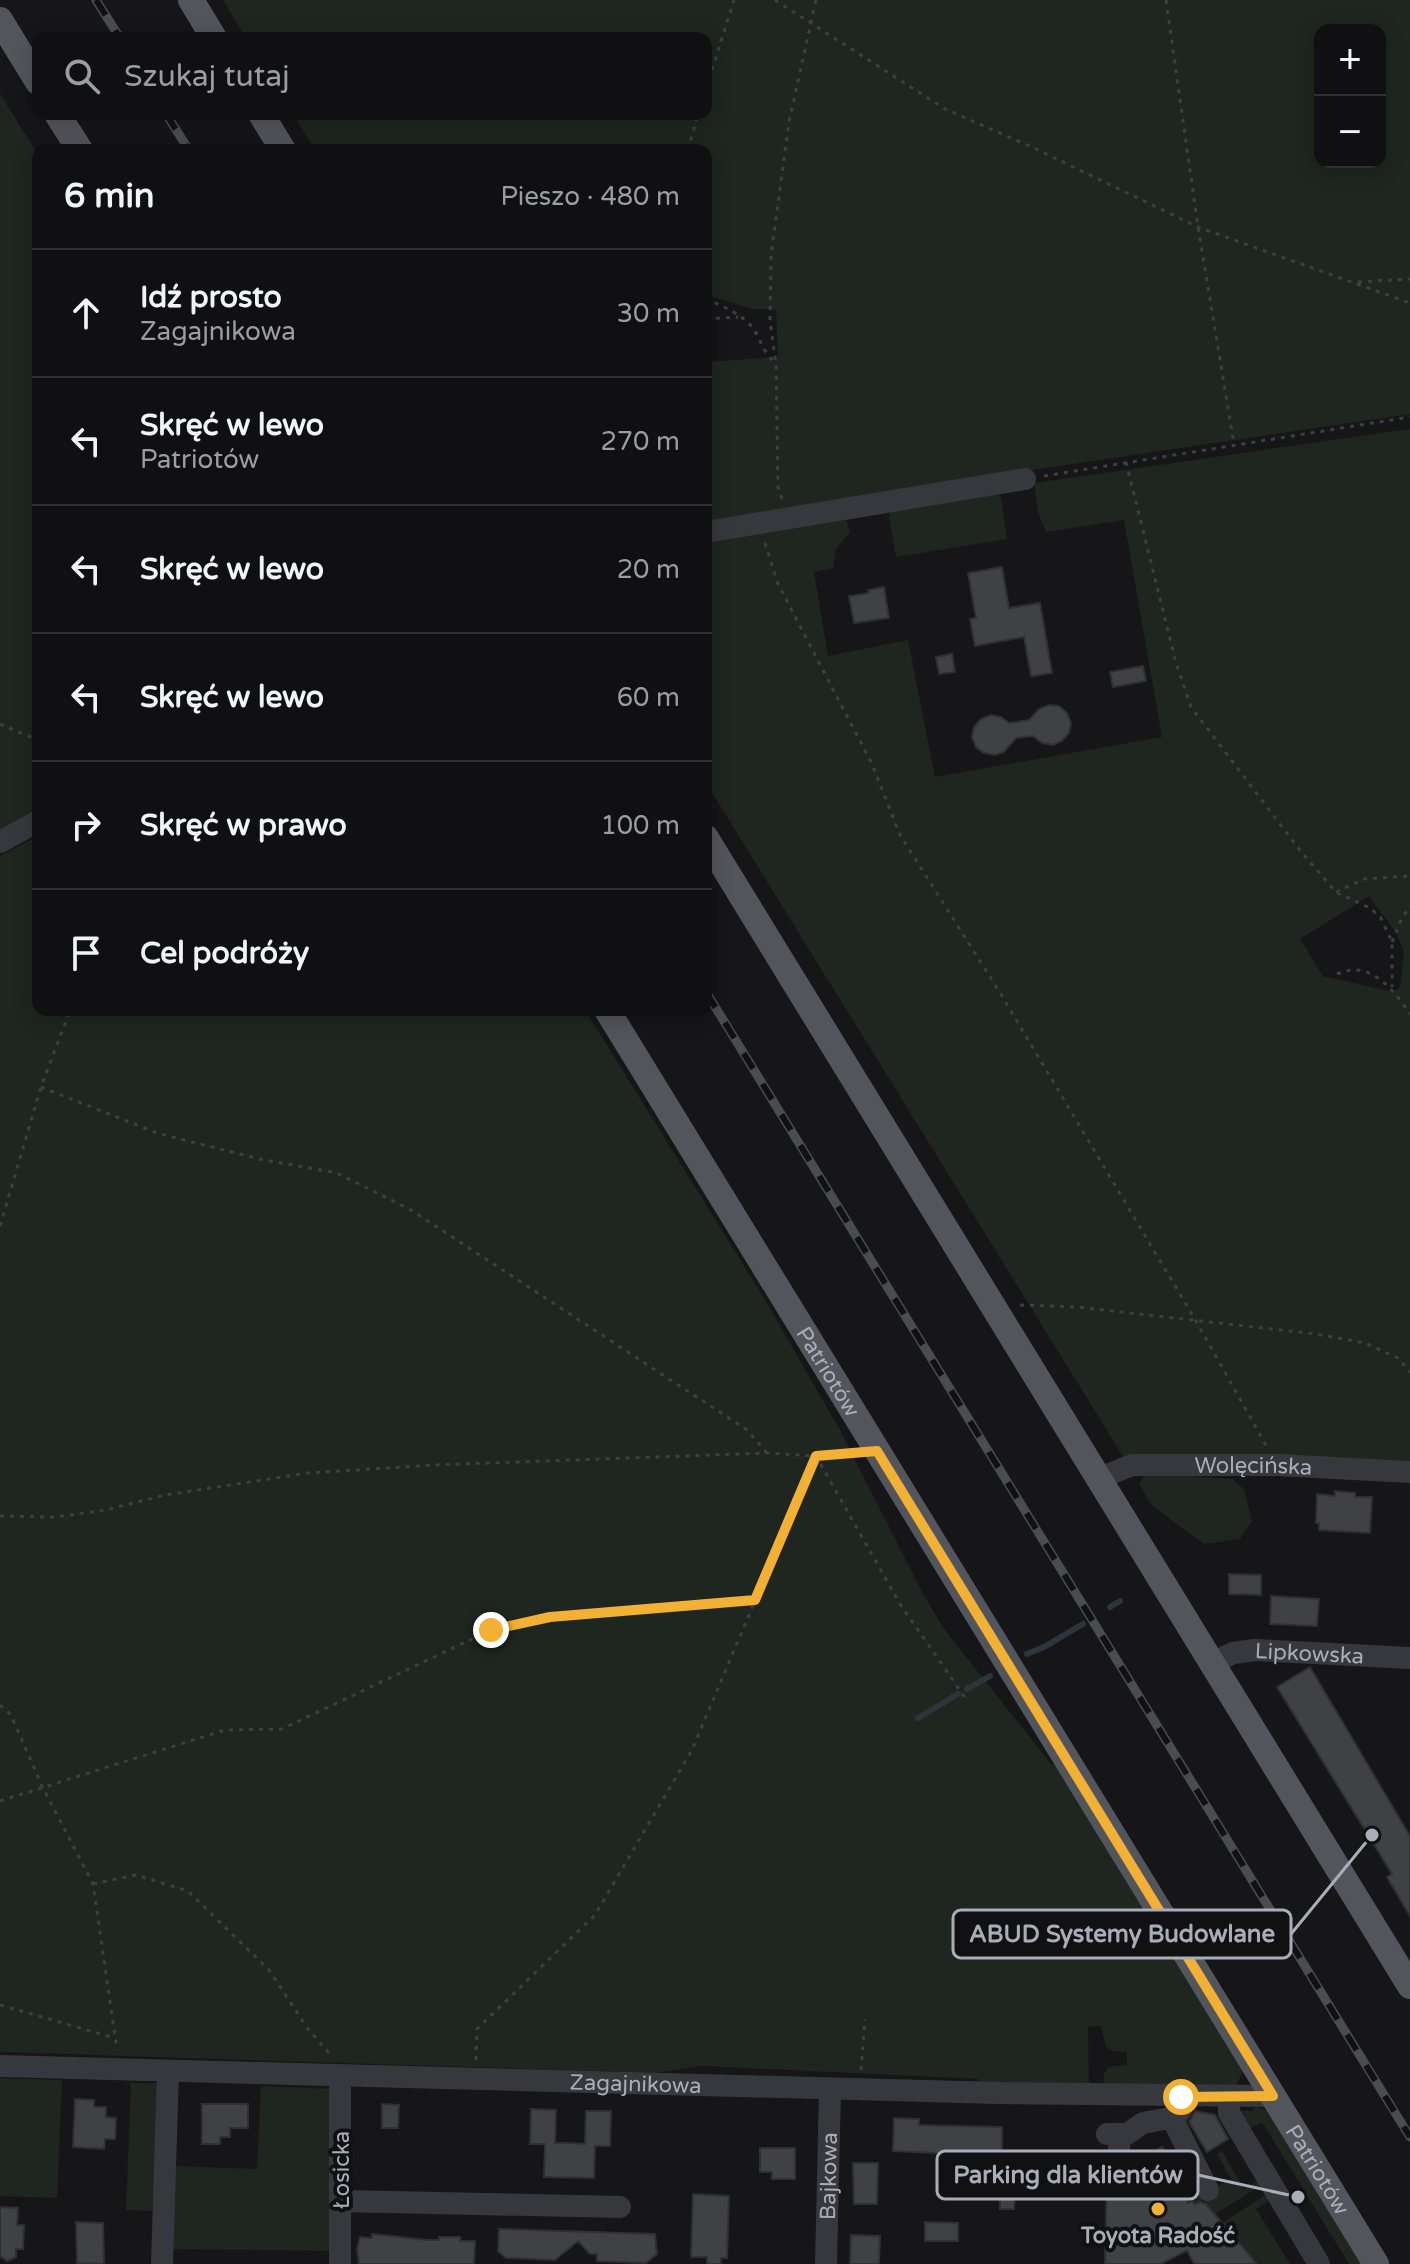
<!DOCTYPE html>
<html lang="pl">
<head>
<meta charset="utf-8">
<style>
  :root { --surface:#101012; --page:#19191b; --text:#f1f3f6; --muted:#9c9d9f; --line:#303032 }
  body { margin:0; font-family:"Varela Round",sans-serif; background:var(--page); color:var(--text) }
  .controls { position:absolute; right:24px; top:24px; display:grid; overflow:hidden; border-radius:16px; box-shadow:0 4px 20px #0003 }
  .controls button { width:72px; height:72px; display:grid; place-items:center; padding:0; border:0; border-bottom:2px solid var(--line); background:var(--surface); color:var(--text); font:40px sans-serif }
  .stop { position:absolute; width:24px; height:24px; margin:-18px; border:6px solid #f2b134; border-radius:50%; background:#fff }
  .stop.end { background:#f2b134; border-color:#fff; box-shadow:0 2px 8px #0008 }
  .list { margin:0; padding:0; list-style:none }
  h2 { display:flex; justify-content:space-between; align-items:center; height:104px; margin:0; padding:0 32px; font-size:34px }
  h2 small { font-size:26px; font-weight:400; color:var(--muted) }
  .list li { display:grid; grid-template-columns:52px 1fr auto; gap:24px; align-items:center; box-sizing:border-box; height:128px; padding:0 32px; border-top:2px solid var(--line) }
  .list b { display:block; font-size:30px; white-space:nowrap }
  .list p { margin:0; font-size:26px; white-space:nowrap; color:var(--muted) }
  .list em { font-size:26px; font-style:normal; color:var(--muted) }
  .icon { flex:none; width:44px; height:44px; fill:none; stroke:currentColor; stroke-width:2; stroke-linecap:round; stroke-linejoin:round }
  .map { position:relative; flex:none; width:1410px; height:2264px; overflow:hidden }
  .search { position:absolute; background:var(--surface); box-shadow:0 4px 20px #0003; left:32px; top:32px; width:680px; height:88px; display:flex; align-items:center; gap:20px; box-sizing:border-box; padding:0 28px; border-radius:16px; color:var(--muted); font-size:30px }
  .panel { position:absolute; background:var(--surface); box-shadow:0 4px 20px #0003; left:32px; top:144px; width:680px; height:872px; border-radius:16px }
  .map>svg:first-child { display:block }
</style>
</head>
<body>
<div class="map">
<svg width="1410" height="2264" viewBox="0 0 1410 2264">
  <rect width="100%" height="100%" fill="#161618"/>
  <path fill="#1e261f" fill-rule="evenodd" d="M223 0H1410V414L1032 470H1019L706 524V362L778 357 776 309H753L706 295V150H315L293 114H706V38H246ZM1320 30H1380V162H1320Z
    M0 94 38 155V808L0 830Z
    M1410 429V1465L1124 1458 706 783V539L846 520 850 532 836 548 833 568 814 572 828 656 908 640 935 777 1162 737 1124 520 1046 532 1038 512 1034 483ZM1369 896 1397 934 1404 953 1400 987 1393 992 1323 976 1300 939Z
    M995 489 1001 498 1007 539 896 557 889 515 893 506Z
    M38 836V1010H585L764 1298 840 1430 923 1594 944 1629 1052 1765 1057 1763 1242 2069C1242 2078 1238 2083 1231 2087L1103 2086 1104 2074 1109 2067 1127 2065V2052L1113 2051 1106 2047 1101 2026 1088 2027 1089 2086 980 2085 978 2079 701 2066 656 2073 0 2052V856Z
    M1147 1473 1232 1479 1244 1489 1252 1521 1240 1539 1204 1544 1151 1505 1139 1483Z
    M0 2078 62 2080 57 2198 0 2196Z
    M131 2083H161L154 2211 126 2210Z
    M261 2086 331 2089 335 2251 169 2249 172 2166 257 2169Z
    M1254 2107 1268 2110 1365 2264H1349L1262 2122 1248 2130 1240 2111H1253Z
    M1222 2151 1244 2189 1259 2180 1262 2185 1215 2214 1204 2201 1195 2204 1192 2201 1231 2179 1217 2154Z
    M1267 2194 1270 2200 1256 2209 1290 2264H1257L1222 2223Z"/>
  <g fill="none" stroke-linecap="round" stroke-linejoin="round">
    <path stroke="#2c353c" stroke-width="6" d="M1110 1607 1120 1601
      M1027 1654 1044 1647 1083 1624
      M967 1689 990 1676
      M918 1718 958 1694"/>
  </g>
  <path fill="#404145" stroke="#303034" stroke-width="2" d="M1002 567 1009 608 1040 603 1052 673 1031 676 1024 637 975 646 970 619 976 618 968 573Z
    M884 587 889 618 854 623 849 596 869 593 868 590Z
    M952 654 955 672 939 674 936 657Z
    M1143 666 1146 681 1113 687 1110 672Z
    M1049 705 1059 706 1067 713 1071 723 1069 733 1062 741 1053 745 1042 743 1033 736 1016 738 1004 752 995 755 984 753 976 747 972 737 974 727 981 719 991 715 1001 717 1009 723 1029 720 1039 709Z
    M1335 1491 1355 1493V1497H1372L1370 1533 1319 1530V1523H1316L1317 1494 1335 1496Z
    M1229 1574 1261 1575V1595L1229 1594Z
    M1271 1596 1319 1599 1317 1626 1270 1624Z
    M1310 1667 1410 1836V1916L1387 1877 1392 1874 1277 1687Z
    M75 2099 94 2100V2107H106V2117L116 2118 115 2139H105L104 2149 73 2147Z
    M202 2104H248V2128H230V2137H220V2144H202Z
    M382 2104 399 2105 398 2128H382Z
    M531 2109 556 2110 555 2143H570L585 2144 586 2111H611L610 2146H595L594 2178 544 2177 545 2144H530Z
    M1195 2111 1215 2115 1228 2139 1207 2152 1189 2122Z
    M894 2118 919 2119V2125L1002 2127V2156L893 2151Z
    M1162 2147 1170 2161 1166 2163 1188 2203 1192 2201 1195 2204 1200 2202 1206 2204 1257 2264H1194L1187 2250 1161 2264H1105L1107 2175 1113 2180H1125L1131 2174 1133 2163Z
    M760 2148H795V2179H772V2172H760Z
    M853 2163H878L877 2204H854Z
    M1000 2192H1015L1014 2209H1000Z
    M693 2194 729 2196 727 2258H721V2264H707V2257H691Z
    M0 2207 18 2208 17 2225H24L23 2249H16V2257L7 2261 0 2256Z
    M76 2222 103 2223 104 2264 77 2263Z
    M925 2222 958 2223V2241H925Z
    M499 2229 655 2234 657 2254 646 2263 597 2261V2254H590L578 2241 555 2260 506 2258 498 2251Z
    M372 2234 427 2240H439V2237H460V2241H475L474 2264H359L357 2249 360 2237 372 2238Z
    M851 2235 880 2236 879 2264H850Z"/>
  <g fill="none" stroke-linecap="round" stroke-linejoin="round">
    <path stroke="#3d3f44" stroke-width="3" stroke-dasharray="4 6" stroke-linecap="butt" d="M775 0 945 109 1034 148 1198 227 1410 303
      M1166 0 1198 227 1234 444
      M706 89 734 0
      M688 150 698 114
      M1358 282 1410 279
      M706 298C720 306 741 313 751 326 762 339 760 349 776 364
      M706 319 738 317
      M1126 462 1176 663 1191 707 1302 853 1336 892 1370 908 1381 918 1392 942V987
      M1044 476 1410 417
      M782 499 778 487 776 364 770 321 771 256 789 122 816 0
      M765 543 778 584 872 764 900 835 999 991 1196 1321 1267 1447
      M0 724 38 740
      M1336 892 1364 879 1410 876
      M1392 942 1402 918 1410 906
      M1337 974C1370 959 1393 989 1410 1014
      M41 1087 157 1133 259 1159 337 1173 411 1210 747 1430 767 1453
      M0 1226 41 1087 70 1010
      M1020 1305 1077 1307 1316 1334 1365 1343 1398 1358 1410 1372
      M0 1516 55 1517 106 1510 165 1495 308 1473 434 1465 767 1453 816 1456 900 1604 968 1702
      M0 1705 11 1715 42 1786 93 1884 117 2050
      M0 1801 225 1730 282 1729 491 1630 550 1617 755 1600
      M93 1884 136 1875 188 1891 269 1970 308 2029 330 2054
      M0 2005 115 2038
      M476 2060 477 2029 595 1915 692 1750 816 1456 850 1452
      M861 2070 865 2019"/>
    <g stroke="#37383d" stroke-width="22">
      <path d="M706 532 1025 479"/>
      <path d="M0 842 38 821"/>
      <path id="s1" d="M1100 1478 1132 1465H1278L1410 1472"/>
      <path id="s2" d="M1212 1663 1233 1653 1255 1650 1410 1658"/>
      <path id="s3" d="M0 2066 998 2093 1273 2096"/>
      <path d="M340 2076V2264"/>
      <path d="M1181 2097V2110L1175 2117V2124L1208 2190"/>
      <path d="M1229 2097V2113L1319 2264"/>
      <path d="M1107 2134H1127L1143 2123 1175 2117"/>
      <path d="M1119 2134V2168"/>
      <path d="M342 2201 620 2207"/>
      <path d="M162 2264 168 2071"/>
      <path id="s4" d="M826 2264 830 2089"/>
    </g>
    <g stroke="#53555c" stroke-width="26">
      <path d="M191 0 214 38"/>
      <path d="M0 20 38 82"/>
      <path d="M57 114 80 150"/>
      <path d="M261 114 283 150"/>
      <path d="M706 838 1410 1986"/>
      <path id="s5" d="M607 1010 1376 2264"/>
    </g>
    <g stroke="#4a4c52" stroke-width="9">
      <path id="rail" d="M96 0 120 38
        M166 114 189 150
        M706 992 1410 2137"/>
    </g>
    <use href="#rail" stroke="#111113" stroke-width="6" stroke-dasharray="18" stroke-linecap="butt"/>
  </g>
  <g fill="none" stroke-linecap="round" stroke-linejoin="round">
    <path stroke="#f2b134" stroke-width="10" d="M491 1630 550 1617 755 1600 816 1456 877 1451 1273 2096 1181 2097"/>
  </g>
  <circle fill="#f2b134" stroke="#111113" stroke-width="3" cx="1158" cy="2209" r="8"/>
  <g text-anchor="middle" stroke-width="8" stroke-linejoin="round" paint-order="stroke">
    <g font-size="22" fill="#a8adb8" stroke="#111113">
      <text dy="8" stroke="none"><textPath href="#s5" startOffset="424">Patriotów</textPath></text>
      <text dy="8" stroke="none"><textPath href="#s1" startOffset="156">Wolęcińska</textPath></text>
      <text dy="8" stroke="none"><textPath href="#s2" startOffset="100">Lipkowska</textPath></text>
      <text dy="8" stroke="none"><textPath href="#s3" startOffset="636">Zagajnikowa</textPath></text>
      <text dy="8" stroke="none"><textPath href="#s5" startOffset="1360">Patriotów</textPath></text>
      <text transform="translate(341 2170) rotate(-90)" y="8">Łosicka</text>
      <text dy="8" stroke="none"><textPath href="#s4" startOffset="88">Bajkowa</textPath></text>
    </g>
    <g font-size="22" font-weight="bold" fill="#a8adb8" stroke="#111113">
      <text x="1158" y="2243">Toyota Radość</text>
    </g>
  </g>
  <path fill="none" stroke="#a8adb8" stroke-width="3" d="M1372 1835L1291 1934M1298 2197L1198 2175"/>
  <g fill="#a8adb8" stroke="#111113" stroke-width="3">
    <circle cx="1372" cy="1835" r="8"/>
    <circle cx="1298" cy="2197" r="8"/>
  </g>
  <g fill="#111113" stroke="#a8adb8" stroke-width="3">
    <rect x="953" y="1910" width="338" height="48" rx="8"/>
    <rect x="937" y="2151" width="261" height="48" rx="8"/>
  </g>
  <g font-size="24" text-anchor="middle" font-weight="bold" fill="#a8adb8">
    <text x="1122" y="1942">ABUD Systemy Budowlane</text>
    <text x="1068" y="2183">Parking dla klientów</text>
  </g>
</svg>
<div class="controls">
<button>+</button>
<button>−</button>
</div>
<div class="stop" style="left:1181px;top:2097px"></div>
<div class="stop end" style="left:491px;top:1630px"></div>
<div class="search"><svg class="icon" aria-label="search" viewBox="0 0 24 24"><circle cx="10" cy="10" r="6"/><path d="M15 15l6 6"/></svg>Szukaj tutaj</div>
<section class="panel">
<h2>6 min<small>Pieszo · 480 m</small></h2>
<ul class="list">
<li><svg class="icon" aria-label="ahead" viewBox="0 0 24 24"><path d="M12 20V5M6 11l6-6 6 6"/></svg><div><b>Idź prosto</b><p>Zagajnikowa</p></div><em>30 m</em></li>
<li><svg class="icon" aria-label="left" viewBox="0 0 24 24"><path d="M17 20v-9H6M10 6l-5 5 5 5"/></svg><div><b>Skręć w lewo</b><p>Patriotów</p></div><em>270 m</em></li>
<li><svg class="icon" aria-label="left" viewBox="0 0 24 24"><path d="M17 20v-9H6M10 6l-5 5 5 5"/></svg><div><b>Skręć w lewo</b></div><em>20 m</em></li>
<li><svg class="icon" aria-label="left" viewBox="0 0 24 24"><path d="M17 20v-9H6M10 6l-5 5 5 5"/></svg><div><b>Skręć w lewo</b></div><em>60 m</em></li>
<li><svg class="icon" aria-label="right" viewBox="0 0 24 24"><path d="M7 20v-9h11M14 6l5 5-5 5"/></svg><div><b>Skręć w prawo</b></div><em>100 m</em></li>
<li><svg class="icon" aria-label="arrive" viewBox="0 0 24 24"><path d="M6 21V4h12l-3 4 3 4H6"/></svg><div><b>Cel podróży</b></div></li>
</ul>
</section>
</div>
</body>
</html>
